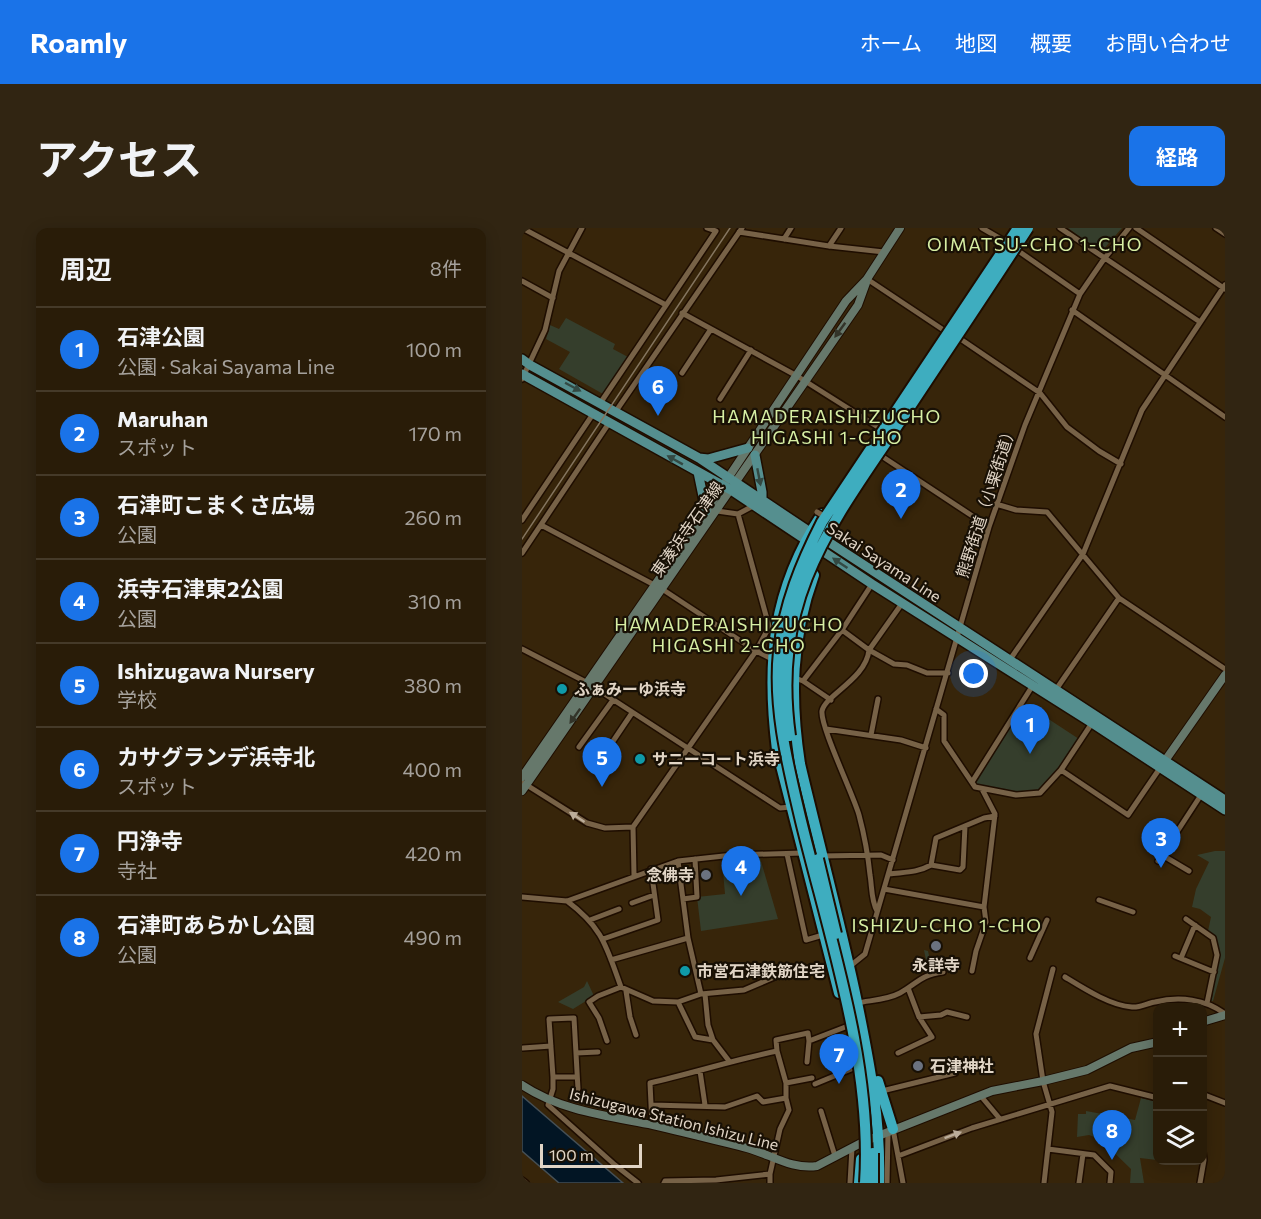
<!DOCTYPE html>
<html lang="ja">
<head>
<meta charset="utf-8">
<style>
  :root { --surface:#291c08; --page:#312512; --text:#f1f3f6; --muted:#a5a19c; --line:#453a29; --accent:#1a73e8 }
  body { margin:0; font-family:Commissioner,"Noto Sans JP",sans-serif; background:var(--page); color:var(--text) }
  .controls { position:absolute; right:18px; bottom:18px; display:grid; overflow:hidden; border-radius:12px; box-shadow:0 3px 15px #0003 }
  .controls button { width:54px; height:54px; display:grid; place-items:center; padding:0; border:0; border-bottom:2px solid var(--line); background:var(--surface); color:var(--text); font:30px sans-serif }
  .scale { position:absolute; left:18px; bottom:15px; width:102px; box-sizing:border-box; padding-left:6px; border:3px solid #e1d5c6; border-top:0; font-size:16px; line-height:21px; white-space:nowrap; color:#e1d5c6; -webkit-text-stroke:4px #181005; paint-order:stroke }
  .you { position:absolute; left:452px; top:446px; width:21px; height:21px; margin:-15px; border:4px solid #fff; border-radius:50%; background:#1a73e8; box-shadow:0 0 0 9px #1a73e833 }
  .badge { display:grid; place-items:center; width:39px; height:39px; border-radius:50%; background:var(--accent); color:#fff; font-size:20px; font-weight:700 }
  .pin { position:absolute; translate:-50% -50px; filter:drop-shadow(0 2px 3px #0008) }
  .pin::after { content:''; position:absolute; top:32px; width:21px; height:18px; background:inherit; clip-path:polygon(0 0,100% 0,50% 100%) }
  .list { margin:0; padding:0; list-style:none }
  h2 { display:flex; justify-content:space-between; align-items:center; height:78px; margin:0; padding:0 24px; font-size:26px }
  h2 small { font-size:20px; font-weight:400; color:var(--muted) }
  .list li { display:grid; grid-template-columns:39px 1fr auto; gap:18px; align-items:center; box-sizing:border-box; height:84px; padding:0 24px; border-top:2px solid var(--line) }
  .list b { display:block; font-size:22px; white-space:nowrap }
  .list p { margin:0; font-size:20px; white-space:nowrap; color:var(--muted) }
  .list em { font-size:20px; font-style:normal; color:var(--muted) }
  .icon { flex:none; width:33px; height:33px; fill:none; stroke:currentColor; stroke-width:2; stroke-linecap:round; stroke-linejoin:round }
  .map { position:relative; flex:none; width:703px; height:955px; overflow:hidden; border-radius:12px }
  header { display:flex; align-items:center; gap:36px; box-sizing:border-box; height:84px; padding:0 30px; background:var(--accent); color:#fff }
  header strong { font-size:28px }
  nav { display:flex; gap:33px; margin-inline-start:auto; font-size:21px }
  .intro { display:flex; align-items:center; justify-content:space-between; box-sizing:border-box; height:144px; padding:0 36px }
  h1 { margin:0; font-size:42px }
  .button { padding:15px 27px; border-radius:12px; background:var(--accent); color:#fff; font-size:21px; font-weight:700 }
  main { display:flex; gap:36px; padding:0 36px }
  aside { flex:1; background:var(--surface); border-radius:12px; box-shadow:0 3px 15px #0003 }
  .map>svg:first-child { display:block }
</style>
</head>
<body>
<header>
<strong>Roamly</strong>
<nav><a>ホーム</a><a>地図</a><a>概要</a><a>お問い合わせ</a></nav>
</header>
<div class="intro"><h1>アクセス</h1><a class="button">経路</a></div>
<main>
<aside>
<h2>周辺<small>8件</small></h2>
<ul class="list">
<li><span class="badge">1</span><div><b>石津公園</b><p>公園 · Sakai Sayama Line</p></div><em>100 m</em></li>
<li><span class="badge">2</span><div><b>Maruhan</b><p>スポット</p></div><em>170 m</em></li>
<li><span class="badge">3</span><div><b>石津町こまくさ広場</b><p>公園</p></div><em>260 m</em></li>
<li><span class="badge">4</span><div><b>浜寺石津東2公園</b><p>公園</p></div><em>310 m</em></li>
<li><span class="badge">5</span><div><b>Ishizugawa Nursery</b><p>学校</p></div><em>380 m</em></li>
<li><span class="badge">6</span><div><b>カサグランデ浜寺北</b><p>スポット</p></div><em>400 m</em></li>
<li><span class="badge">7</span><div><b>円浄寺</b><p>寺社</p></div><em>420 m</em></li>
<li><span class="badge">8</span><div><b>石津町あらかし公園</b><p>公園</p></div><em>490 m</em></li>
</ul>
</aside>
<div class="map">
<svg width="703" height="955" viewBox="0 0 703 955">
  <rect width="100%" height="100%" fill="#37250a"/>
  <path fill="#353e2c" d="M546 0H600L580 23H577Z
    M44 90 93 116 91 121 106 129 81 166 37 141 48 124 24 111 28 97 37 101Z
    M502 475 557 511 537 542 517 563 494 565 454 557 452 553Z
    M693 623H703V730L691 773H689L691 766 689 760 694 745 697 728 694 709 686 703 689 689 678 681 670 679 674 661 687 634 675 627Z
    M238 630 256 691 179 703 175 669 203 666 200 632Z
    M402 722 406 723 408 732 431 730 432 740 409 744 406 742Z
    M65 753 72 768 51 781 36 774 62 759Z
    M619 870 635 874V932L618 930 622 955H608L609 941 578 911 567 907 555 909 556 886H564V883L613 892Z"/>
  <path fill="#021524" stroke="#454f55" stroke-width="1.5" d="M0 868 101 955H37L0 923Z"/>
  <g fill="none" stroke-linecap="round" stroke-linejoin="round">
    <g stroke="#1e0d00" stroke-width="8">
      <path id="street" d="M0 0 144 77
        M460 0 484 14
        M538 0 678 94
        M614 0 703 61
        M694 0 703 6
        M217 4 307 18 362 24
        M262 11 269 0
        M307 18 319 0
        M495 22 558 66
        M345 51 423 103
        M0 53 31 70
        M550 82 703 189
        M160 85 275 148 359 201
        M437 110 518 165 545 199 577 223 599 236
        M160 145 189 101
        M0 151 23 102 37 43 60 0
        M198 171 229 122
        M79 174 194 3 185 0
        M94 183 220 0
        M358 227 467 299
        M474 276 494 282 525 284 597 370 703 441
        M195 283 216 286 231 278
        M216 286 248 402
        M0 292 71 186
        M19 297 140 361 234 423 250 431
        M0 325 87 195
        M320 402 347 422 372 436 385 437 405 445H426
        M0 421 64 454 258 580 269 579
        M487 433 561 326 620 182 703 57
        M273 450 281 453 320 402 350 356
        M281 453 309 472
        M533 463 597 370
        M414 481 422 487V513L453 559 494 567 518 565 539 542
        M570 495 539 542 606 587 638 540
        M304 501 379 512 404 520
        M349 507 356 471
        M57 519 91 472
        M77 534 110 485
        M0 554 65 595 83 600 111 599
        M450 554 511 457
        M265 626 284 712 301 707
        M640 627 667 643
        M299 628 359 627 371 632
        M156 633 166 710 179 766
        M636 633 679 567
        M409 637 438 642 441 639 443 598
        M367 646C382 644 395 645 409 637L414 610 462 590 473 588
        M112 647 111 599 234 423 246 401
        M362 661 462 679
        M0 669 45 673 156 633 211 627 281 625
        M161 671 175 669 173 631
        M577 672 611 684
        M45 673C81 700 84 718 99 759L131 773 156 774 179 766 222 762 257 747 283 744
        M110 675 132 667
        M355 683C349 672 350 658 348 647 346 627 342 606 337 587 331 566 298 498 300 483 303 467 344 451 347 422L381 374
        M664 691 691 710 695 727 685 775
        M68 692 97 681
        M81 711 136 692 129 641
        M653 728 692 744
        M508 730 525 692
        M659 730 673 697
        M89 732 166 710
        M327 739 343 726 467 299 503 197 558 66 582 31 607 0
        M450 743 454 723 464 694 462 679 473 586 460 561
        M543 749C561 760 589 778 610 779 617 780 626 775 633 774 657 768 684 771 703 786
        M104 763 108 789 114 807
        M183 766 186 797 191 812
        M156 774 173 809 191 812 207 833
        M335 775C350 772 365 772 378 765 396 755 398 747 421 744
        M397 789 419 787 425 784 445 789
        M85 813 77 790 67 774 76 768 99 759
        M287 813 326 798
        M1 820 29 818
        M255 823 264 855V870
        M54 825 76 824
        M376 825 410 809 397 789 386 760
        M178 843 183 877
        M31 849H55
        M264 855 290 850
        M293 856 334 839
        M56 861 52 790 27 791 31 849V861L26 877 93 937 116 955
        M360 863 433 845
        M680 866 703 875
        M458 867 478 891
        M130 877 203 879 235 868 241 874 264 870 267 882 258 901 248 946
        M299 883 313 928
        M130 897 128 855C171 845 212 832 255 823L254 812 286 805 287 813 285 834
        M371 901 381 955
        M526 921 572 927 589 944 588 955
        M376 928 450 900 588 858 636 870
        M0 952 4 955
        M142 955 143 953 194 952 248 946V955
        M328 955 330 920
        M365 955 366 904
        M522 955 530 884 521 853 514 806 531 741
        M557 955 561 926
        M678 955 682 932 680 915"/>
    </g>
    <g stroke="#1e0d00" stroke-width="10">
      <path id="secondary" d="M640 537 703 447
        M0 549 182 286 324 73 345 51 378 0
        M0 563 336 77 344 55
        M680 794 703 787
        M0 857C39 883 86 888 131 897 162 904 193 912 225 920 248 926 270 942 295 938L341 914 470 863 521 853 565 842 609 820 636 814"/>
    </g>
    <g stroke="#1e0d00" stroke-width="12">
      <path id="primary" d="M0 131 8 137 177 230 288 304 305 313 703 572
        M0 146 209 262 350 356 570 495 703 582
        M233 227 240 264V272
        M177 230 186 231 226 220
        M176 244 184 283"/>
    </g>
    <g stroke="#1e0d00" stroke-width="14">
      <path id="highway" d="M300 286C250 362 244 434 255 522L317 765
        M292 347C269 410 268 471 278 536 297 617 319 697 336 779 348 838 359 895 357 955
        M356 853 371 901
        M337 955 339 931"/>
    </g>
    <use href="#street" stroke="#776247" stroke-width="5"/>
    <use href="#secondary" stroke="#66786b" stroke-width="8"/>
    <use href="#primary" stroke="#558f8f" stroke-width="9"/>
    <use href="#highway" stroke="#3eadbf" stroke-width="10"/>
    <path stroke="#84755f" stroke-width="1.5" d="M0 311 208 0"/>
    <g stroke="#1e0d00" stroke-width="8" stroke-linecap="butt">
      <path id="street-bridge" d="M295 284 305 290"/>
    </g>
    <g stroke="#1e0d00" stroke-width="14" stroke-linecap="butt">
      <path id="highway-bridge" d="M268 508C249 370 308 298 380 191 422 127 465 64 506 0
        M296 631 314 706
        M351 925V955
        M343 955C351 837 307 708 279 593 266 538 251 480 257 423 262 377 279 335 300 294L496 0"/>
    </g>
    <use href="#street-bridge" stroke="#776247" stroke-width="5"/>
    <use href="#highway-bridge" stroke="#3eadbf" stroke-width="10"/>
  </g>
  <defs><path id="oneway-solid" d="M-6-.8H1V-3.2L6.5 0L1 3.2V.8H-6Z" transform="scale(1.5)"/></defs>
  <g fill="#333429">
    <use href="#oneway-solid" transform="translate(318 102) rotate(126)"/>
    <use href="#oneway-solid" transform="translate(53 488) rotate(125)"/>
  </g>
  <g fill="#334943">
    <use href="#oneway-solid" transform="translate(51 159) rotate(28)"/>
    <use href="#oneway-solid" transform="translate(153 232) rotate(-151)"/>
    <use href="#oneway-solid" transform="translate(237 249) rotate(79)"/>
    <use href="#oneway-solid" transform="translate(318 335) rotate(-146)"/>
  </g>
  <g fill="#bcad9a">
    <use href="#oneway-solid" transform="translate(55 589) rotate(-147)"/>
    <use href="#oneway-solid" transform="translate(431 907) rotate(-20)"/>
  </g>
  <g fill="#0f9aa8" stroke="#181005" stroke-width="2">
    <circle cx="40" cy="461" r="6"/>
    <circle cx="118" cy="531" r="6"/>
    <circle cx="163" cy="743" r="6"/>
  </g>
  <g fill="#6b7280" stroke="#181005" stroke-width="2">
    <circle cx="184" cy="647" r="6"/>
    <circle cx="414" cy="718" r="6"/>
    <circle cx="396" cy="838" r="6"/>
  </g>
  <g text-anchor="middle" stroke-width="4.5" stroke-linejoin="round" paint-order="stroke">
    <g font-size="16" fill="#e1d5c6" stroke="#181005">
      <text transform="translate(464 273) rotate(-72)" y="6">熊野街道（小栗街道）</text>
      <text transform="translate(165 301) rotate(-55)" y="6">東湊浜寺石津線</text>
      <text transform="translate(362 334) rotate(33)" y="6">Sakai Sayama Line</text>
      <text transform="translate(152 891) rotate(14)" y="6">Ishizugawa Station Ishizu Line</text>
    </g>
    <g font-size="16" font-weight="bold" fill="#e1d5c6" stroke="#181005" text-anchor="start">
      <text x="52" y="467">ふぁみーゆ浜寺</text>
      <text x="130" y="537">サニーコート浜寺</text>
      <text x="172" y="653" text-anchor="end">念佛寺</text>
      <text x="414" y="743" text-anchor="middle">永詳寺</text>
      <text x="175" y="749">市営石津鉄筋住宅</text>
      <text x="408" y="844">石津神社</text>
    </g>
    <g font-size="18" letter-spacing="1.5" fill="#d7efa4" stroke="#181005">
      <text x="513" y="23">OIMATSU-CHO 1-CHO</text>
      <text x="305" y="195">HAMADERAISHIZUCHO<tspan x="305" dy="21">HIGASHI 1-CHO</tspan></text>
      <text x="207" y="403">HAMADERAISHIZUCHO<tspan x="207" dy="21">HIGASHI 2-CHO</tspan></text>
      <text x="425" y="704">ISHIZU-CHO 1-CHO</text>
    </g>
  </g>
</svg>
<div class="controls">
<button>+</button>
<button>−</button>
<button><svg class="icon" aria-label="layers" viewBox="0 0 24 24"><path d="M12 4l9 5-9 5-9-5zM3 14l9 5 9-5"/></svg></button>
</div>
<div class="scale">100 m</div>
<div class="you"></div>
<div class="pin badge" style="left:508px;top:526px">1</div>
<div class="pin badge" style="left:379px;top:291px">2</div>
<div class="pin badge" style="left:639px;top:640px">3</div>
<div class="pin badge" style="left:219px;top:668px">4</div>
<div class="pin badge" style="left:80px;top:559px">5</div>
<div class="pin badge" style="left:136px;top:188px">6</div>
<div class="pin badge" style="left:317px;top:856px">7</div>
<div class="pin badge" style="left:590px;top:932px">8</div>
</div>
</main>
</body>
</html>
